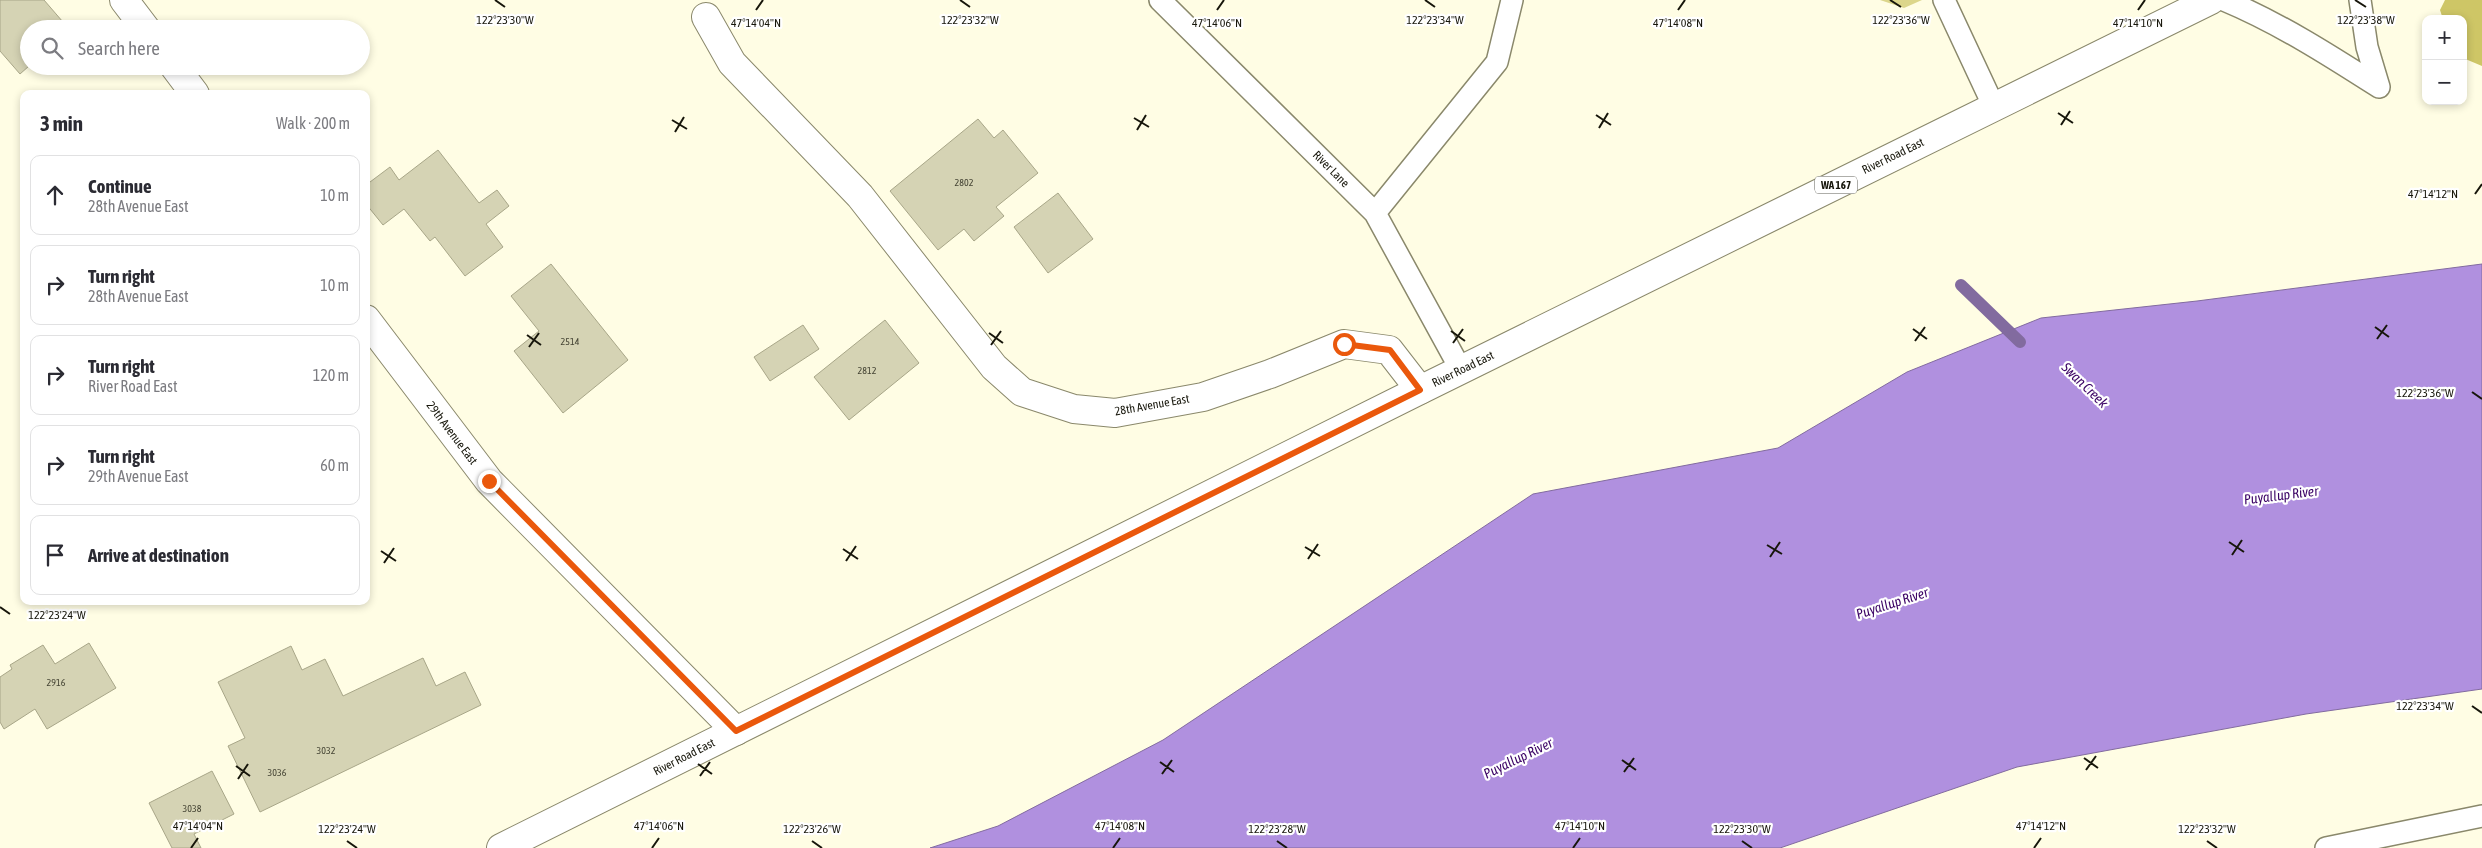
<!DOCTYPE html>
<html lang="en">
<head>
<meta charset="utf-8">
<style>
  :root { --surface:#fff; --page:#f7f7f7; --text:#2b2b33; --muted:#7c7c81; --line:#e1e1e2 }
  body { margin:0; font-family:"Asap Condensed",sans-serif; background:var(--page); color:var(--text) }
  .controls { position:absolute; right:15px; top:15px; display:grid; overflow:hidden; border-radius:10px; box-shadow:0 2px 8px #0003 }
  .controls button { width:45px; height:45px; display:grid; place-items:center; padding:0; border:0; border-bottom:1px solid var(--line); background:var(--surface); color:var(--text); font:25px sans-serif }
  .stop { position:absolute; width:15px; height:15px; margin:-11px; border:4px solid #ea580c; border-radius:50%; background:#fff }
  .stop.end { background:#ea580c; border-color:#fff; box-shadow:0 1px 5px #0008 }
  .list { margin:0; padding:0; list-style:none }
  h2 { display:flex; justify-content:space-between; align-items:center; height:65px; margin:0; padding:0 20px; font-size:21px }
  h2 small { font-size:16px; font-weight:400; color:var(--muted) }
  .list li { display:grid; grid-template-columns:32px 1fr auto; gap:15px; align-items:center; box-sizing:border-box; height:80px; margin:0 10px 10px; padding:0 10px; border:1px solid var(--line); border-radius:10px }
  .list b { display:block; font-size:19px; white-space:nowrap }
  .list p { margin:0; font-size:16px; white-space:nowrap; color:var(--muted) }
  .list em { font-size:16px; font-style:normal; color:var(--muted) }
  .icon { flex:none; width:28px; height:28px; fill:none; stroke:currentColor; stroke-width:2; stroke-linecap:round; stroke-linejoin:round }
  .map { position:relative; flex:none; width:2482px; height:848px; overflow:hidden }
  .search { position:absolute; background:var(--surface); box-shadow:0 2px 8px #0003; left:20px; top:20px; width:350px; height:55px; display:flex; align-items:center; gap:12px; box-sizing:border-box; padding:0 18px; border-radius:28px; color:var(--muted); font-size:19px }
  .panel { position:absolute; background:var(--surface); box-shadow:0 2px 8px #0003; left:20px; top:90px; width:350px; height:515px; border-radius:10px }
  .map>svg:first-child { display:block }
</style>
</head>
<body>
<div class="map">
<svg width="2482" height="848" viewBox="0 0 2482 848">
  <rect width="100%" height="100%" fill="#fffde4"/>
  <path fill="#dcd68b" d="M1880 0H1922L1904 8Z"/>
  <path fill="#cec666" d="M2445 0H2482V66L2463 58V19H2443L2440 10Z"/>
  <path fill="#b090df" stroke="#826b9f" d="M2482 264V689L2306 714 2017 767 1780 848H930L998 826 1163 740 1533 494 1778 448 1907 372 2041 318 2197 301Z"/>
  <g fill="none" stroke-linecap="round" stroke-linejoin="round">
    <path stroke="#826b9f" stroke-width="12" d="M1961 285 2020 342"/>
  </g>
  <path fill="#d5d3b4" stroke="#a8a688" d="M0 0H44L69 29H29V66L20 74 0 51Z
    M978 119 994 138 1003 130 1038 173 996 207 1004 216 974 241 964 229 938 250 890 191Z
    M438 150 479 203 497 190 509 206 486 224 503 247 465 276 435 237 430 241 404 209 383 225 366 204V185L390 167 399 180Z
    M1058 193 1093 239 1048 273 1014 227Z
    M551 264 628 360 563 413 514 351 539 331 511 296Z
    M885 320 919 363 849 420 814 377Z
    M803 325 819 349 770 381 754 357Z
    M89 643 116 688 47 729 35 709 4 729 0 722V677L12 669 10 665 43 645 55 664Z
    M291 646 302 670 325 659 343 696 423 658 436 686 465 672 481 705 260 812 228 746 245 738 218 682Z
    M212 771 234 814 194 834 201 848H172L149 803Z"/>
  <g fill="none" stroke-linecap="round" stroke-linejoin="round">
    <g stroke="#8a886b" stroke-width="24">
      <path id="service" d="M1160 0 1375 213 1461 370
        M1944 0 1994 107
        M2224 0C2279 23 2329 55 2379 87
        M2360 0 2367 47 2379 87
        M1375 213 1497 62 1512 0
        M2326 848 2482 816"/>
    </g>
    <g stroke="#8a886b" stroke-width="30">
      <path id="minor" d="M124 0 146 29
        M706 17 732 63 860 196 994 367 1022 392 1074 409 1115 413 1203 397 1270 374 1344 344 1389 350 1420 390
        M174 66 195 94
        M366 319 489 481 736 731"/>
    </g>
    <g stroke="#8a886b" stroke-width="30">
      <path id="primary" d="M501 848 1420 390 2211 0"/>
    </g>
    <use href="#service" stroke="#fff" stroke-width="21"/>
    <use href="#minor" stroke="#fff" stroke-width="28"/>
    <use href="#primary" stroke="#fff" stroke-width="28"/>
  </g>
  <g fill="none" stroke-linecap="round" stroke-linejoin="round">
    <path stroke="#ea580c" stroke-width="6" d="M489 481 736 731 1420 390 1390 350 1344 344"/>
  </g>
  <path fill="none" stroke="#17160b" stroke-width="2" d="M495 0 505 7M960 0 970 7M1425 0 1435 7M1890 0 1901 7M2355 0 2366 7M756 10 763 0M1217 10 1224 0M1678 10 1685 0M2138 10 2145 0M2058 113 2073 123M1596 115 1611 125M1134 118 1149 127M672 120 687 129M2061 125 2070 111M1599 128 1608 113M1137 130 1146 115M675 132 684 117M2475 194 2482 184M2375 327 2389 337M1913 329 1927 339M1451 331 1465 341M989 333 1003 343M527 335 541 345M2377 339 2387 325M1915 341 1925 327M1453 343 1463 329M991 345 1001 331M529 347 539 333M2472 392 2482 399M2229 542 2244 552M1767 545 1782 554M1305 547 1320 556M843 549 858 559M381 551 396 561M2232 555 2242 540M1770 557 1780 542M1308 559 1318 544M846 561 856 546M384 563 394 548M0 607 10 614M2472 706 2482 713M2084 758 2098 768M1622 760 1636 770M1160 762 1174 772M698 764 712 774M236 766 250 776M2086 770 2096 756M1624 772 1634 758M1162 774 1172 760M700 776 710 762M238 779 248 764M347 841 357 848M812 841 822 848M1277 841 1287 848M1742 841 1752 848M2207 841 2217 848M191 848 198 838M652 848 659 838M1113 848 1120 838M1573 848 1580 838M2034 848 2041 838"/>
  <g text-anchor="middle" stroke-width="4.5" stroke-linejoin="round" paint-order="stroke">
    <g font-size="10" fill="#464535">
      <text x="964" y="186">2802</text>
      <text x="570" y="345">2514</text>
      <text x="867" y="374">2812</text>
      <text x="56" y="686">2916</text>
      <text x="326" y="754">3032</text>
      <text x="277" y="776">3036</text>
      <text x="192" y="812">3038</text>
    </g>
    <rect fill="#fff" stroke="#5d5c54" stroke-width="1" x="1815" y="176.5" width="42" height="17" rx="4"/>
    <g font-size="11" font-weight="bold" fill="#17160b">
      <text x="1836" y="189">WA 167</text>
    </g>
    <g font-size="12" fill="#17160b" stroke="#fff">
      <text transform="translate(1893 156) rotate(-26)" y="4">River Road East</text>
      <text transform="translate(1331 169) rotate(45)" y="4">River Lane</text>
      <text transform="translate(1463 369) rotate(-26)" y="4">River Road East</text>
      <text transform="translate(1152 405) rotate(-10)" y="4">28th Avenue East</text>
      <text transform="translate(452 433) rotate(53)" y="4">29th Avenue East</text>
      <text transform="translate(684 757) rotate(-27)" y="4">River Road East</text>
    </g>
    <g font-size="14" font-style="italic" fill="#3b0365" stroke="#fff">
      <text transform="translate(2085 385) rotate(44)" y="5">Swan Creek</text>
      <text transform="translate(2281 495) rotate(-7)" y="5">Puyallup River</text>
      <text transform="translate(1892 603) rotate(-18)" y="5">Puyallup River</text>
      <text transform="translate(1518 758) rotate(-26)" y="5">Puyallup River</text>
    </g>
  </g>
  <g font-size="12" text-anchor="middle" fill="#17160b" stroke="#fff" stroke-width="4.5" stroke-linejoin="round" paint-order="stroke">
    <text x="2366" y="24">122°23'38"W</text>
    <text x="505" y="24">122°23'30"W</text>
    <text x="970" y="24">122°23'32"W</text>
    <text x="1435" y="24">122°23'34"W</text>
    <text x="1901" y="24">122°23'36"W</text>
    <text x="756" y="27">47°14'04"N</text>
    <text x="1217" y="27">47°14'06"N</text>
    <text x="1678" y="27">47°14'08"N</text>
    <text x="2138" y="27">47°14'10"N</text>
    <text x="2433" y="198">47°14'12"N</text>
    <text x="2425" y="397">122°23'36"W</text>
    <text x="57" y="619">122°23'24"W</text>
    <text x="2425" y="710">122°23'34"W</text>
    <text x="198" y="830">47°14'04"N</text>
    <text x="659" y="830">47°14'06"N</text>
    <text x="1120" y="830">47°14'08"N</text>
    <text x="1580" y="830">47°14'10"N</text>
    <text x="2041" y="830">47°14'12"N</text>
    <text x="347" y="833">122°23'24"W</text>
    <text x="812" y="833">122°23'26"W</text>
    <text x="1277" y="833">122°23'28"W</text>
    <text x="1742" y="833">122°23'30"W</text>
    <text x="2207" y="833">122°23'32"W</text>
  </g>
</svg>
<div class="controls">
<button>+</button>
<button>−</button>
</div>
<div class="stop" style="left:1344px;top:344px"></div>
<div class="stop end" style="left:489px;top:481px"></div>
<div class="search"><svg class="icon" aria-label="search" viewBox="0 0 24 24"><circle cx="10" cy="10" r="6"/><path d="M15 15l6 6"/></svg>Search here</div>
<section class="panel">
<h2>3 min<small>Walk · 200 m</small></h2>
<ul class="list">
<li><svg class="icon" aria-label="ahead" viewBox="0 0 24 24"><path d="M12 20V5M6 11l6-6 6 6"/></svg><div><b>Continue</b><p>28th Avenue East</p></div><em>10 m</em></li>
<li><svg class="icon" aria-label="right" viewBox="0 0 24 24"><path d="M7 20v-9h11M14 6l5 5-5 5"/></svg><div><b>Turn right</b><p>28th Avenue East</p></div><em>10 m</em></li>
<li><svg class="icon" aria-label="right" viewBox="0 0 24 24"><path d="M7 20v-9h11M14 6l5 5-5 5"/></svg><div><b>Turn right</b><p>River Road East</p></div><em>120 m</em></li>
<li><svg class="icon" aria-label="right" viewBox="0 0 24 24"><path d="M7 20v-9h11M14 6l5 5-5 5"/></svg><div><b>Turn right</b><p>29th Avenue East</p></div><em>60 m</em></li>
<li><svg class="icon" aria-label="arrive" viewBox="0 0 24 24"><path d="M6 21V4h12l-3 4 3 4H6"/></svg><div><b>Arrive at destination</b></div></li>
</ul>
</section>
</div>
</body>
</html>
